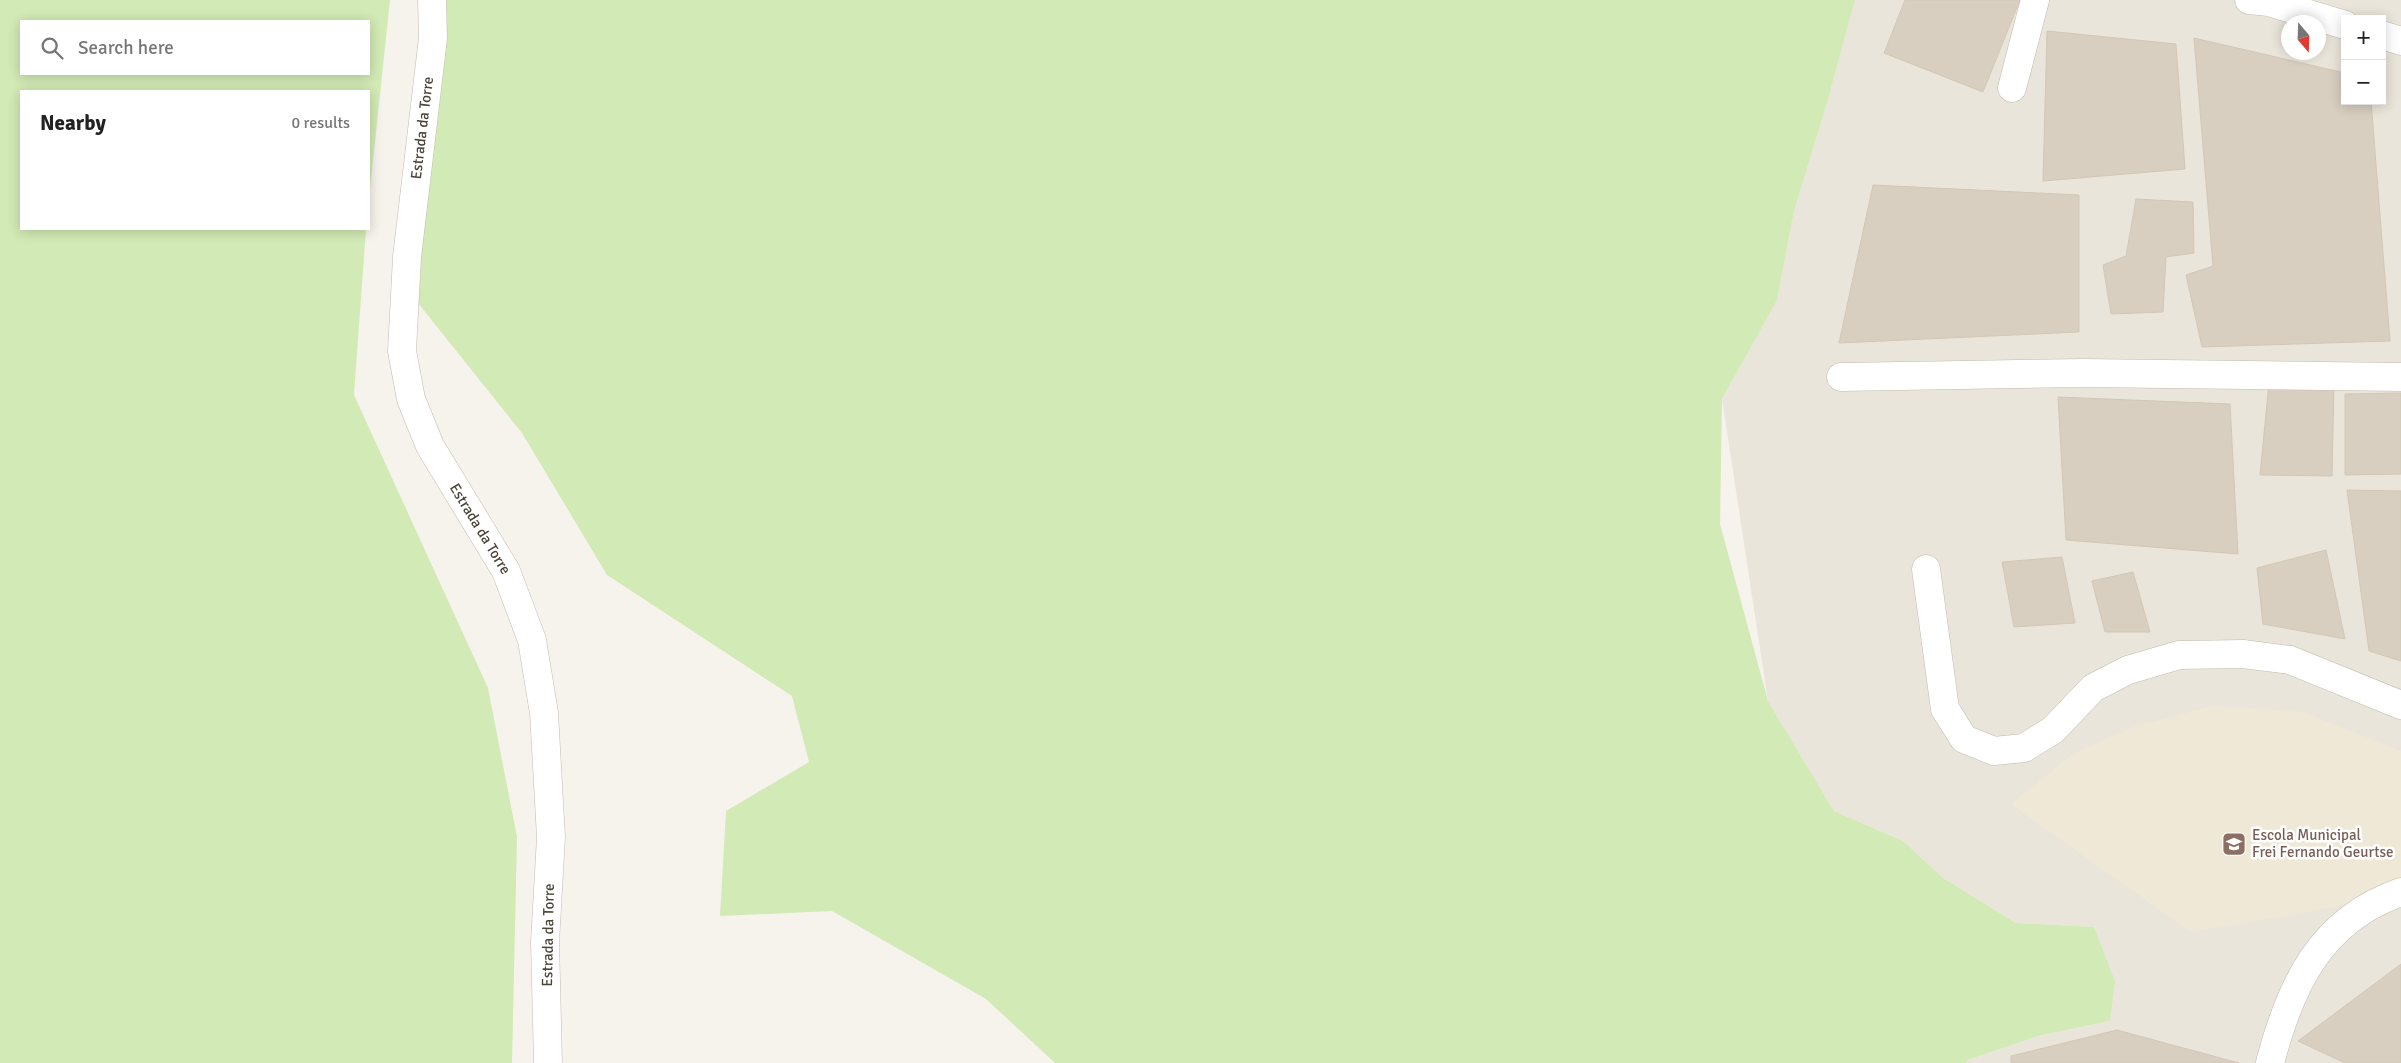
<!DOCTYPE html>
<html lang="en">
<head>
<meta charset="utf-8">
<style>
  :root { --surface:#fff; --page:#f2f2f2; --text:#222; --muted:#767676; --line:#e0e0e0 }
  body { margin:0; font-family:Signika,sans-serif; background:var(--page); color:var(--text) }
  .controls { position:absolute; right:15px; top:15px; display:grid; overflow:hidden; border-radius:0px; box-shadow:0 2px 12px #0003 }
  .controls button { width:45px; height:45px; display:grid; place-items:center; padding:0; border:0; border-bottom:1px solid var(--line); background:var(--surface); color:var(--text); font:25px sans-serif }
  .compass { position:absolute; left:2281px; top:15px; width:45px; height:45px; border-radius:50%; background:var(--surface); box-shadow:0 2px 12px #0003; rotate:161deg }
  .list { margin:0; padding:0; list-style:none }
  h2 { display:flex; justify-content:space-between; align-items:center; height:65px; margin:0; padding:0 20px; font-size:21px }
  h2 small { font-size:16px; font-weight:400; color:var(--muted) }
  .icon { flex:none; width:28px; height:28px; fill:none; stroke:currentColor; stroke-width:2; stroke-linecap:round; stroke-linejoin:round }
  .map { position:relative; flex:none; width:2401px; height:1063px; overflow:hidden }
  .search { position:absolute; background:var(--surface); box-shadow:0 2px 12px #0003; left:20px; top:20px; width:350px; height:55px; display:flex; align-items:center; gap:12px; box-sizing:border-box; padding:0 18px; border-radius:0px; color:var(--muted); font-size:19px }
  .panel { position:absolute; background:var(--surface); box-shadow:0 2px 12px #0003; left:20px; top:90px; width:350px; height:140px; border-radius:0px }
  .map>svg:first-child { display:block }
</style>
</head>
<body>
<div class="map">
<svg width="2401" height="1063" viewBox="0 0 2401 1063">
  <rect width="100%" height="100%" fill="#f6f3ec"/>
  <path fill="#eae5da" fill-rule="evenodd" d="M1855 0H2401V1063H1966L1968 1060 2038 1036 2110 1021 2094 927 2016 923 1943 878 1903 841 1834 811 1768 701 1722 399 1777 299 1794 211 1827 103ZM2345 19H2382V101H2345ZM2288 22H2318V52H2288Z"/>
  <path fill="#efe8d6" d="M2212 706 2303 712 2401 751V885L2351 904 2191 932 2011 804 2074 753 2134 727Z"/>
  <path fill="#d2eab5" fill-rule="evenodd" d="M0 0H390L369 199V91H21V229H366L354 395 488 688 517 837 512 1063H0ZM21 21H369V74H21Z
    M443 0H1855L1827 103 1794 211 1777 300 1722 399 1720 524 1768 701 1834 811 1903 841 1943 878 2016 923 2094 927 2115 981 2110 1021 2038 1036 1968 1060 1966 1063H1055L986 999 832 911 720 916 726 811 809 762 792 696 607 575 522 433 402 283Z"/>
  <path fill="#d8cfc1" stroke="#d3c7b4" d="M1905 0H2020L1983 92 1884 53Z
    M2047 31 2176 44 2185 169 2043 181Z
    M2194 38 2345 73V101H2371L2390 341 2202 347 2186 275 2213 266Z
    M1873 185 2079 195V332L1839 343Z
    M2136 199 2193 202 2194 253 2166 257 2163 312 2111 314 2103 265 2126 256Z
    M2269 383 2334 384 2332 476 2260 475Z
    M2401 393V474L2345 475V394Z
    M2058 397 2230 404 2238 554 2066 540Z
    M2347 490 2401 491V661L2369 651Z
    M2326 550 2345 639 2263 624 2257 568Z
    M2062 557 2075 623 2014 627 2002 562Z
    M2133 572 2150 632H2105L2092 581Z
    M2401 964V1063H2345L2298 1041Z
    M2117 1030 2239 1063H2011V1056Z"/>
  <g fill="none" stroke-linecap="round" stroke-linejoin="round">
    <g stroke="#c2bbae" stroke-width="29">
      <g id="minor">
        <path id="s1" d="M432 0 433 38 407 257 402 351 411 399 430 446 506 571 532 640 544 713 551 837 545 942 548 1063"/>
        <path d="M2249 0 2269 2 2345 25"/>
        <path d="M2382 35 2401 41"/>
        <path d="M2012 88 2035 0"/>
        <path d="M1841 377 2083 373 2401 377"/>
        <path d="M1926 569 1945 709 1964 739 1994 751 2024 748 2053 730 2093 688 2128 670 2179 655 2243 654 2290 660 2401 705"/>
        <path d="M2270 1063C2290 986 2320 920 2401 892"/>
      </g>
    </g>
    <use href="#minor" stroke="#fff" stroke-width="28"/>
  </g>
  <defs>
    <g id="school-square" transform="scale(1.25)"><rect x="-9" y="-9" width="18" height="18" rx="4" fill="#8d6e63" stroke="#fff"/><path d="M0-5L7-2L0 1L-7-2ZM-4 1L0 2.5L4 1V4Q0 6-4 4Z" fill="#fff"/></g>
  </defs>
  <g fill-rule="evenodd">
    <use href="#school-square" x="2234" y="844"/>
  </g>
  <g text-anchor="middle" stroke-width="5" stroke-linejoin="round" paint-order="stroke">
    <g font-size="15" fill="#4b4439" stroke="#fff">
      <text transform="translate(422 128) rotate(-83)" y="5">Estrada da Torre</text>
      <text dy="5" stroke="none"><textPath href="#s1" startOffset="549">Estrada da Torre</textPath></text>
      <text transform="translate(548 935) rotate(-89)" y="5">Estrada da Torre</text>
    </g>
    <g font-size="15" fill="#785e54" stroke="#fff" text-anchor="start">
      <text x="2252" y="840">Escola Municipal<tspan x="2252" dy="17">Frei Fernando Geurtse</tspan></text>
    </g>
  </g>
</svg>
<div class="controls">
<button>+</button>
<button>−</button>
</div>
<svg class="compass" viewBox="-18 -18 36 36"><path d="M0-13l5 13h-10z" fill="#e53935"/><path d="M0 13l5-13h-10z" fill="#767676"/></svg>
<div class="search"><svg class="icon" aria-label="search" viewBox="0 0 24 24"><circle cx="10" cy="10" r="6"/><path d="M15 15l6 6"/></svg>Search here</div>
<section class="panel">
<h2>Nearby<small>0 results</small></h2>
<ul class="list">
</ul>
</section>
</div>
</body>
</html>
